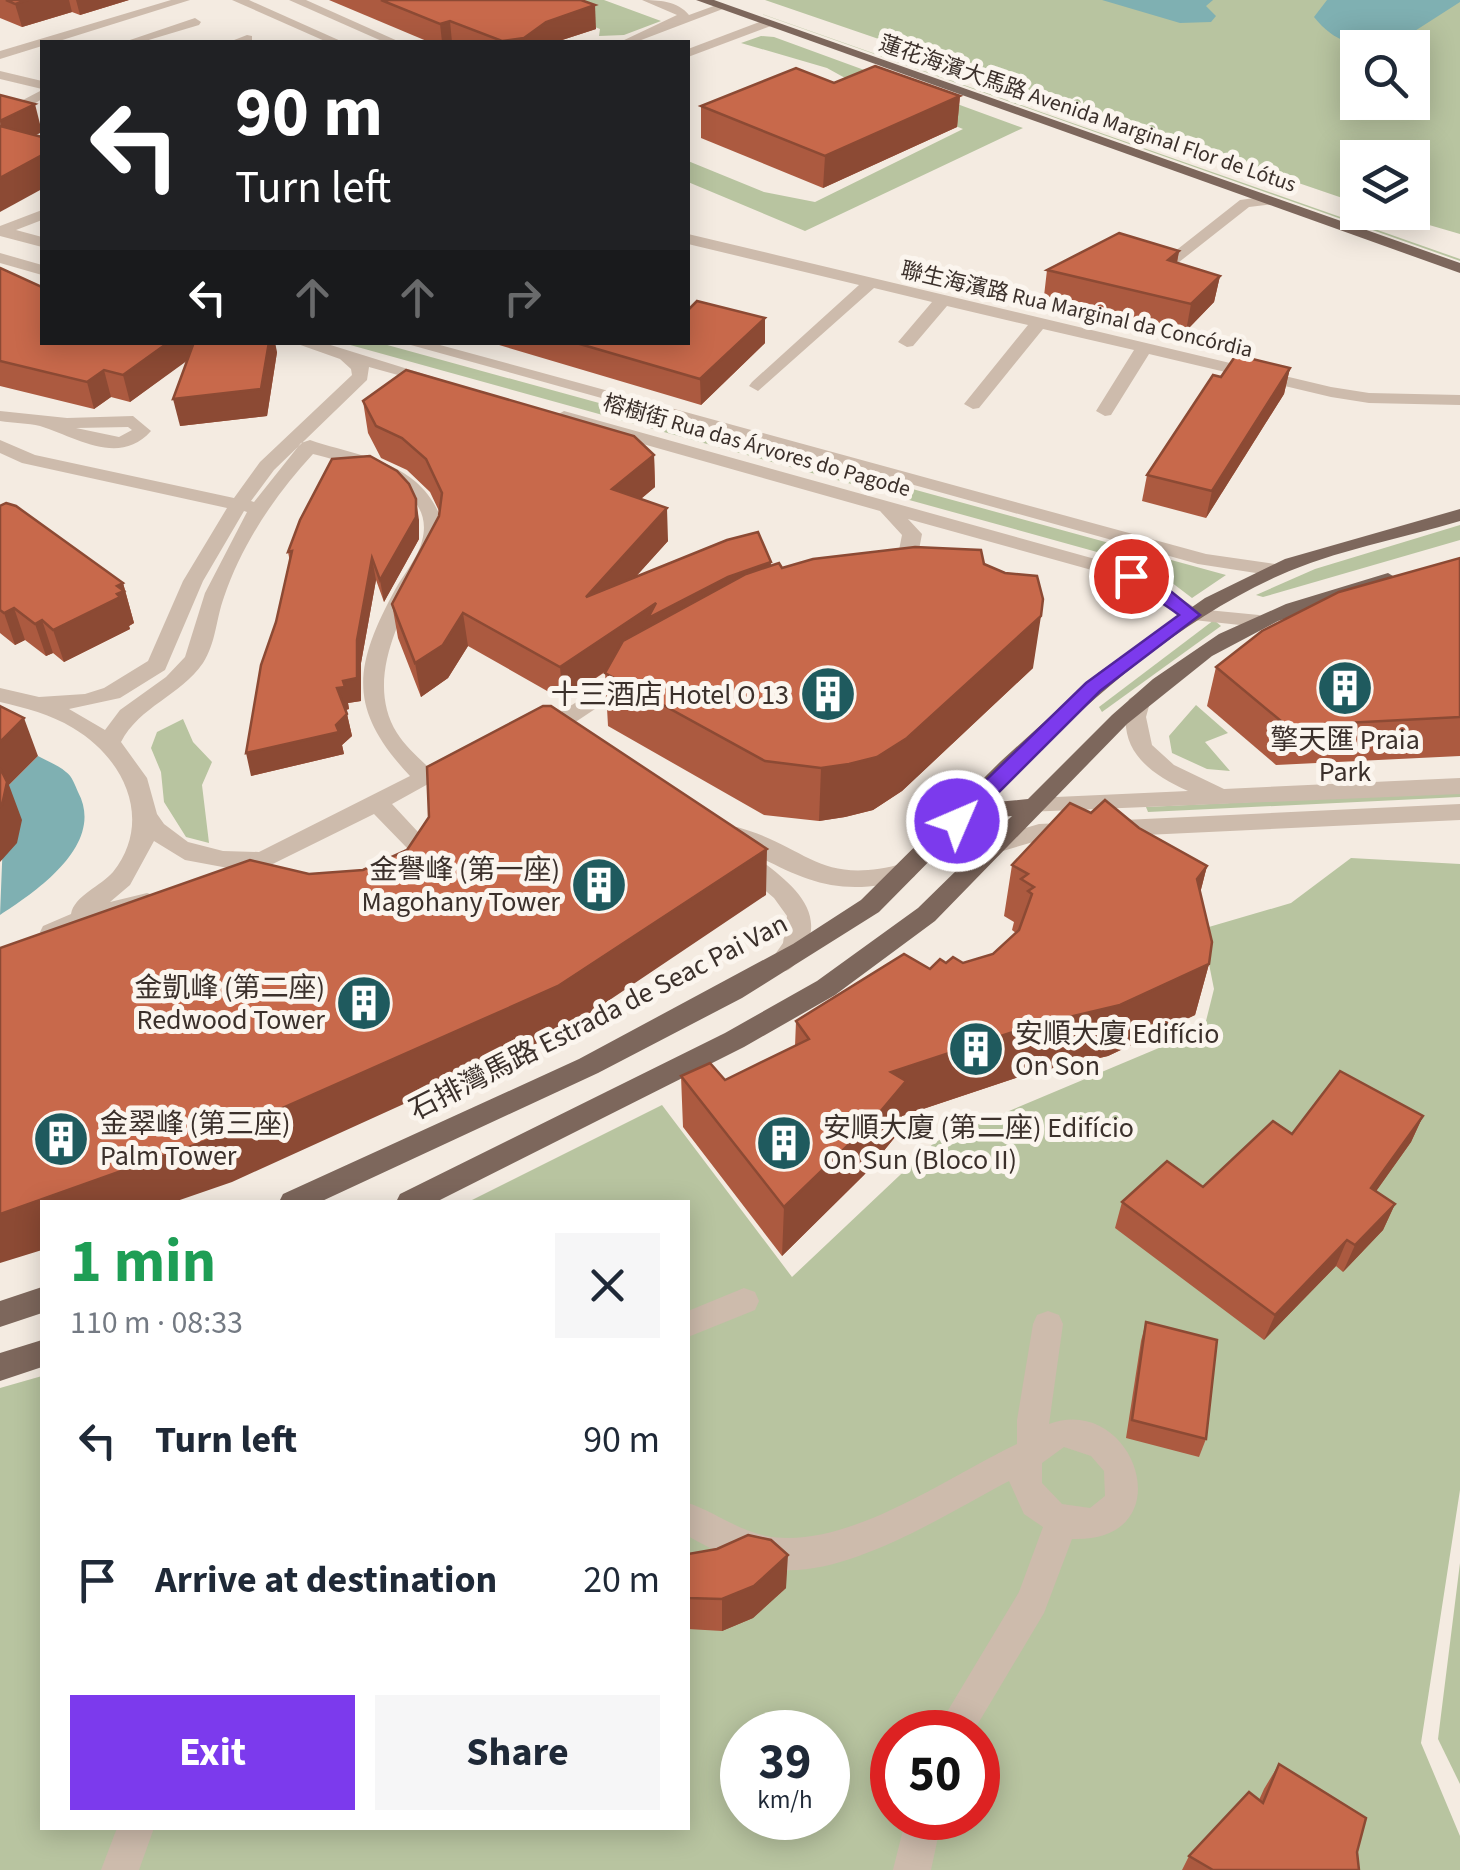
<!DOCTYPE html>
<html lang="en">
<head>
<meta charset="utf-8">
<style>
	body { margin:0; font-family:"Source Sans 3","Noto Sans SC",sans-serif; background:#f6f6f7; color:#1f2937; height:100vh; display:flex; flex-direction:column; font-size:38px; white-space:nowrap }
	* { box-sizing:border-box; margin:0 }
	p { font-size:32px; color:#747a83 }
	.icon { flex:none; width:55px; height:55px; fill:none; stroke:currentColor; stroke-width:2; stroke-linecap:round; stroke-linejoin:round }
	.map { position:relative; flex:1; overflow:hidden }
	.details { position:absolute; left:40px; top:1200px; width:650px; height:630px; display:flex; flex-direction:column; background:#fff; border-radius:0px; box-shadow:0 5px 25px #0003 }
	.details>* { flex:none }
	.guide { position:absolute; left:40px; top:40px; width:650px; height:305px; border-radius:0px; box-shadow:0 5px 25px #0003; background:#202124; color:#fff; overflow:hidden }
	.fabs { position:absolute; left:1340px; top:30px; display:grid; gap:20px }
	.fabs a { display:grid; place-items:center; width:90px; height:90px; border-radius:0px; background:#fff; box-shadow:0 5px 25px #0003; font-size:50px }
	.speed { position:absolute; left:720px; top:1710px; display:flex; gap:20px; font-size:50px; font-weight:700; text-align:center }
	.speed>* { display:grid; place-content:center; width:130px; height:130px; border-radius:50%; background:#fff; box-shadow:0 5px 25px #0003; line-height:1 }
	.speed small { font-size:25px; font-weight:400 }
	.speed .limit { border:15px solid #d22; background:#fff; color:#111 }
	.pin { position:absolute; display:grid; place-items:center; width:85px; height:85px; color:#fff; margin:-42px; border:5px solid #fff; border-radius:50%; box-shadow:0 2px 10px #0007 }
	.me { position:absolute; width:110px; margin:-55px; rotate:45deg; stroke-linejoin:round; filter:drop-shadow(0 0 8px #0008) }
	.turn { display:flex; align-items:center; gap:35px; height:210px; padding:0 30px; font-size:45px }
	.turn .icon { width:130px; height:130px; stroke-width:2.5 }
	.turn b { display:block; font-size:70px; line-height:85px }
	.lanes { display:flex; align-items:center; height:95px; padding:0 30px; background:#0003; justify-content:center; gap:50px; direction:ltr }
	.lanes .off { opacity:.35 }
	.round { display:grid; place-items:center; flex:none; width:105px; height:105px; border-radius:0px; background:#f6f6f7 }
	.head { display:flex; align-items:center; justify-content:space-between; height:170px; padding:0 30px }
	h1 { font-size:60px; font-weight:700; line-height:75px; color:#1e9e55 }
	.primary-button { display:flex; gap:20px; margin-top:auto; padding:20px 30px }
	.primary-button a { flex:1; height:115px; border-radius:0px; background:#7c3aed; color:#fff; font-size:40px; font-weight:700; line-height:115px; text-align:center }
	.primary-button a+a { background:#f6f6f7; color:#1f2937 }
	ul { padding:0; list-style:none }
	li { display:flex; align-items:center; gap:30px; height:140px; padding:0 30px }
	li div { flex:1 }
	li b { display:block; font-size:38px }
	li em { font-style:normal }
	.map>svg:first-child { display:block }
	.green { fill:#b8c4a0; fill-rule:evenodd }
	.water { fill:#7fb0b2 }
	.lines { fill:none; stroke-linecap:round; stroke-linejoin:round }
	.minor { fill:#cdbbac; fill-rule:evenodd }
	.major { fill:#7d675c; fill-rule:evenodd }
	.wall { fill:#ac5a40 }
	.shaded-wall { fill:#8c4a34 }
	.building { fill:#c8694b; stroke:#8c4a34; stroke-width:2.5 }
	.route { fill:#7c3aed; stroke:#51269a; stroke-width:2.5 }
	.labels { text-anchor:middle; stroke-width:10; stroke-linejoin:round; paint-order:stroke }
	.far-street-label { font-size:22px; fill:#3b302b; stroke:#fbf5ee }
	.poi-label { font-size:28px; fill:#3b302b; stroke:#fbf5ee; text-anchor:end }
	.street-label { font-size:28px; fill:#3b302b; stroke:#fbf5ee }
</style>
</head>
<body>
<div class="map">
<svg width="1460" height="1870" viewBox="0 0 1460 1870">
	<rect width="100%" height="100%" fill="#f4ebe1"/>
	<g class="green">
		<path d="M502,0H604L661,21L624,35L599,36L600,29L545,8Z"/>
		<path d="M722,0L1460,259V261Z"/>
		<path d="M765,0H1460V234L1388,213L1412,212V158H1358L1357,203ZM1358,48H1412V102H1358Z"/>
		<path d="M761,36L774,37L1023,128L805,231L688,182V161L764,192L815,202L963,129L874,94L827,68L741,43Z"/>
		<path d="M343,343H380L1226,575L1192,598L1167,579L1133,562Z"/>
		<path d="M1460,525V540L1263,597L1256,595L1315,569Z"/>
		<path d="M1214,620L1221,626L1102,712L1099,707Z"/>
		<path d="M1196,705L1228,733L1205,742L1230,771L1207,769L1172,753L1169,736Z"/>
		<path d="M183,719L193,742L212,762L202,785L209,843L186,837L164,802L161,772L151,748L157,732Z"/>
		<path d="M1460,792V797L1148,812L1146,807Z"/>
		<path d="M1351,858L1460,864V1490L1421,1743L1460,1836V1870H0V1388L42,1376V1828H688V1202H468L662,1105L792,1277L935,1142L1204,1029L1214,989L1202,929L1291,903ZM742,1732H828V1818H742ZM892,1732H978V1818H892Z"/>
		<path d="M1460,1563V1784L1438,1739Z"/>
	</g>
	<g class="water">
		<path d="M1102,0H1213L1206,6L1216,16L1211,22L1180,23Z"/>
		<path d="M1327,0H1460V2L1407,36L1398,47C1362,48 1337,46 1314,17Z"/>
		<path d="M38,756C47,761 58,765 66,772C72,776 75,785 78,792C106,844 37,891 0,915L5,789Z"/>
	</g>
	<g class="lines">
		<g class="minor">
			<path d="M171,0H190L56,42H42V46L0,59V51Z"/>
			<path d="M232,0H249L343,42H327Z"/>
			<path d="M289,0H306L400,42H384Z"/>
			<path d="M642,0C658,0 678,1 689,15L722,3L728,7L636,42H620L677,15Z"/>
			<path d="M195,18L201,22L199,25L142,42H124Z"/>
			<path d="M767,19L773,23L771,26L688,57V49Z"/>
			<path d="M247,35L252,36V42H229Z"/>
			<path d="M0,71L42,81V89L0,79Z"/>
			<path d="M42,90V99L9,119H0V112Z"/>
			<path d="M1269,196L1277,201L1274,204L1249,207L1169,270L1155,267L1240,200Z"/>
			<path d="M42,210V220L16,230L42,237V247L0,236V226Z"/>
			<path d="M688,234L1331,387L1369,393L1460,395V405L1369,403L1331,397L1149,354L1111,415L1105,416L1096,411L1134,350L1043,329L979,408L973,409L964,404L1028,325L947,306L913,346L907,347L898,342L932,302L874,288L758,391L749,386L752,382L859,285L688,244Z"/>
			<path d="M0,253L42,265V275L0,263Z"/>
			<path d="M292,342H321L443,380L434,385L369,367L367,380L274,470L251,501L254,502L301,443L310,440C344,452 387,457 416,482C431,495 448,521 442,542C438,556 426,570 419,582C395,626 367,685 397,733C405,746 418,757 428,767L455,756L466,763L392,804L431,846L424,875H406L403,869L407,848L374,814L228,886L216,878L228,868L185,860L154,841L130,885L110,902L147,893L156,896L159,902L156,908C138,913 52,941 43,938L40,932L43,926L71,914C74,896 101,886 113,872C154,820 124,758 73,728C50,714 26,708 0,702V688L39,697L85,694L104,688L148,661L183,581L227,508L22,463L0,453V440L35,455L234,498L260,462L352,375L351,369L340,359ZM313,454C351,464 438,484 422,541C418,557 404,574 396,588C353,667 347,709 410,776L259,852L223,851L188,842L164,824L157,814L147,778L121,742C140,706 180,696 203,663C216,643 216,619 224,597C242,544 275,495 313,454ZM244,511L247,512L205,593L185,657L166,677L120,710L105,730L69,709L120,698L165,670L203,581Z"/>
			<path d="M400,342H429L1206,554L1275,564L1285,570L1275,576L1198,564Z"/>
			<path d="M0,411L67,418L133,416L151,431C119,467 76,437 40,426C28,423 13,423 0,421ZM128,427L132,430L119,437L76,428Z"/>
			<path d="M564,411L1138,571L1197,609L1259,615L1269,621L1259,627L1184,619L1143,588L1124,579L908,519L922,534L918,555L902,577H888L885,573L898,555L902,535L880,511L558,420L555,416Z"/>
			<path d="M632,667L643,674L640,679L553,737H537L534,732L537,727Z"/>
			<path d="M1140,692L1151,699L1146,717L1152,745L1174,765L1224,789L1460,778V794L1026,812L1022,806L1034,798L1188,791C1147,773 1115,747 1129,699Z"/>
			<path d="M1460,804V820L1040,840L996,853L984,845L988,839L1039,824Z"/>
			<path d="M737,827C809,847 819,887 905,863L917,871L914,877C834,902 798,877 729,841L725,835L729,829Z"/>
			<path d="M742,850L750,852C786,880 834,910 799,959C791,970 786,974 773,970L769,963L783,943L787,916L774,898L734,864L730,858Z"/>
			<path d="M744,1288L755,1292L759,1301L755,1310L688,1337V1311Z"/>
			<path d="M1048,1311L1059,1315L1063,1324L1049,1424C1135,1392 1186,1543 1072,1539L1044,1613L973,1732H935L1019,1592L1043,1527L1024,1514L1009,1481C948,1513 852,1575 781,1570C748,1568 716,1552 688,1536V1503C715,1512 737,1530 766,1536C846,1551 947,1477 1017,1444V1420L1033,1324L1037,1315ZM1064,1447L1091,1456L1104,1471L1105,1496L1090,1508L1062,1504L1042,1483V1463Z"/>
			<path d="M906,1818H942L931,1870H893Z"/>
			<path d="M117,1828H154L139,1870H101Z"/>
		</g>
		<g class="major">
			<path d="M696,0H714L1460,263V273Z"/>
			<path d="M1460,509V521C1400,539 1336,550 1278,576C1164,628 1073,715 986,803L1028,799L1112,715L1153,679L1219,634L1286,604L1388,573L1398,579L1395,583L1278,621L1212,656L1127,724L935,921L835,995L744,1047L436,1202H396L400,1194L725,1033L817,981L918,908L1012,816L981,819L963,827L879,912L742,998L598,1073L320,1202H279L283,1194L579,1059L793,944L861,900L1001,761L1098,673L1205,598L1285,559Z"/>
			<path d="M42,1287V1313L0,1327V1301Z"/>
			<path d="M42,1340V1367L0,1381V1353Z"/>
		</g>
	</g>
	<g class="wall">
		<path d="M0,0H129L80,15L72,12L22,27L0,18Z"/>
		<path d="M329,0H581L596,29L556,42H429Z"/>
		<path d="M960,96L957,127L823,188L701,138V106Z"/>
		<path d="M1179,251L1177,263L1220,276L1214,302L1186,331L1044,296L1047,270Z"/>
		<path d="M0,268L37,286L193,344L277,352L267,416L180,426L187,360L130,402L111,397L94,409L0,386Z"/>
		<path d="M765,318V343L701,405L489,342H688Z"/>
		<path d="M1290,368L1284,394L1206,518L1142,501L1147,475L1221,377Z"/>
		<path d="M363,401L654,455L655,487L641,499L668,541L636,576L771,566L782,568L984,564L1033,668L902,791L873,810L845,817L819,821L764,815L608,726L605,672L563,700L468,646L448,678L421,697L398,638L392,604L439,516V511L430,492L407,470L381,458L368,433Z"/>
		<path d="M0,506L123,583L134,623L129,626L130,629L64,662L53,653L46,656L25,640L15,645L0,633Z"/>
		<path d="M419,520V539L384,602L376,580L361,663V701L348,703L349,709L346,710L352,736L342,745L344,754L251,776L276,622L290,562L288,552Z"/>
		<path d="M1460,558V756L1276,765L1207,706L1216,667Z"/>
		<path d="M1091,813L1139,828L1207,866L1200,893L1209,964L1195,1015L1108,1056L1022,1076L902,1116L900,1131L864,1175L782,1256L683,1127L681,1076L725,1080L795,1046L796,1021L946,963H963L993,954L1016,933L1012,930L1014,922L1004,916L1012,865Z"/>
		<path d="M1423,1116L1411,1142L1376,1191L1395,1204L1383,1230L1343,1272L1336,1266L1264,1340L1115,1228L1122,1202L1203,1187L1292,1134Z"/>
		<path d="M1146,1322L1206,1439L1199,1457L1126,1438L1141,1341Z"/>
		<path d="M688,1554L786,1588L753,1618L722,1631L688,1629Z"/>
		<path d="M1279,1764L1357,1852L1359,1870H1182L1189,1856L1259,1800L1264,1789Z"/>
	</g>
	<g class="shaded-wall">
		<path d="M28,0H69L72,12L22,27L15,4Z"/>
		<path d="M76,0H129L80,15Z"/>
		<path d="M595,5L596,29L556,42H502V41L546,22Z"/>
		<path d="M450,21L452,42H442L440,24Z"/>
		<path d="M960,96L957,127L823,188L825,156Z"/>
		<path d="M35,104L42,132L1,153L0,121Z"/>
		<path d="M42,155V189L0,212V178Z"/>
		<path d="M1179,251L1174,277L1168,260Z"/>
		<path d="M1220,276L1214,302L1186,331L1191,304Z"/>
		<path d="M765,318V343L701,405L700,379Z"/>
		<path d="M169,342H193L195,355L130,402L123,375Z"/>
		<path d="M269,342H275L277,352L267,416L180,426L173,399Z"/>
		<path d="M1290,368L1284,394L1206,518L1212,491Z"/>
		<path d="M104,370L111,397L94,409L87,382Z"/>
		<path d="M654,455L655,487L614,521L612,489Z"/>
		<path d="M416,499L419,520V539L384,602L380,580Z"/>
		<path d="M667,508L668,541L588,630L586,597Z"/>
		<path d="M372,558L376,580L361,663V701L348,703L349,709L342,711L337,688L357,640Z"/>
		<path d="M771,562L770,596L648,642L563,700L560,667L656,603Z"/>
		<path d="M123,583L134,623L129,626L130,629L64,662L53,630Z"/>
		<path d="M14,608L25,640L15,645L4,613Z"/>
		<path d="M463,613L468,646L448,678L421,697L415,663Z"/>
		<path d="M1041,616L1033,668L902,791L873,810L845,817L819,821L821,768Z"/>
		<path d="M42,620L53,653L46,656L35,624Z"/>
		<path d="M347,714L352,736L342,745L344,754L251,776L246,753L336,725Z"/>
		<path d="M24,718L38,756L9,785L22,820L17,843L0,862V742Z"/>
		<path d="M767,849L766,895L562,1032L232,1182L174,1202H42V1250L0,1263V1214Z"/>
		<path d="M1207,866L1194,917L1197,879Z"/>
		<path d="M1209,964L1195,1015L1108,1056L1022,1076L902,1116L900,1131L864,1175L782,1256L784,1207L891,1072Z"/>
		<path d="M1423,1116L1411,1142L1360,1214L1371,1188Z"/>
		<path d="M1395,1204L1383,1230L1343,1272L1355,1245Z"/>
		<path d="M1347,1240L1336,1266L1264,1340L1275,1315Z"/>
		<path d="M788,1555L786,1588L753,1618L722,1631V1599Z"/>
	</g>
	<g class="building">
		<path d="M6,0H28L15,4Z"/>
		<path d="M381,0H581L595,5L546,22L524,38L502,41L450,21L440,24Z"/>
		<path d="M875,66L960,96L825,156L701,106L796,68L834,83Z"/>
		<path d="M0,95L35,104L0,121Z"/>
		<path d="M0,126L42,137V155L0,178Z"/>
		<path d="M1119,233L1179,251L1168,260L1220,276L1191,304L1047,270Z"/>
		<path d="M0,268L42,287V342H169L123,375L104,370L87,382L0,361Z"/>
		<path d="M697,301L765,318L700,379L573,342H688V310Z"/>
		<path d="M194,342H269L261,389L173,399Z"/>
		<path d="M1236,355L1290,368L1212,491L1147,475L1213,375L1221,377Z"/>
		<path d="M406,370L634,436L654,455L612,489L667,508L586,597L727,540L758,532L771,562L728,577L648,618L656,603L560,667L463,613L443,645L415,663L392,604L439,516L442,493L426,459L402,438L376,426L363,401Z"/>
		<path d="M370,456L397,471L409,484L416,499V517L380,580L372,558L357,640V678L343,681L345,687L337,688L347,714L336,725L339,732L246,753L261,665L276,622L292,551L288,552L300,520L332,459Z"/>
		<path d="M6,503L16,506L123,583L117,586L124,591L117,594L120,597L53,630L42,620L35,624L14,608L4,613L0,610V506Z"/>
		<path d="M915,547L981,550L984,564L1005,573L1037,576L1043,599L1041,616L907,738L877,757L849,764L821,768L765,761L605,673L623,641L746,574L779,563L782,568L813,559Z"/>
		<path d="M1460,558V717L1287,726L1216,667L1262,631L1339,592Z"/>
		<path d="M0,706L24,718L0,742Z"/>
		<path d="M543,706H551L767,849L558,986L217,1137L0,1214V948L250,860L309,874L363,870L407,850L429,817L427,767Z"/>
		<path d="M0,768L7,782L2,805L0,807Z"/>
		<path d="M1105,800L1139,828L1207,866L1197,879L1212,942L1209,964L1120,1005L1031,1026L891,1072L906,1081L869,1125L784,1207L681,1076L710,1063L725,1080L809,1039L796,1021L904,954L930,969L940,959L946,963L953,957L963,963L993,954L1019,930L1032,894L1028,891L1034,887L1021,879L1028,874L1012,865L1070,803L1091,813Z"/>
		<path d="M1340,1071L1423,1116L1371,1188L1395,1204L1355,1245L1347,1240L1275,1315L1122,1202L1167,1161L1203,1187L1273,1121L1292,1134Z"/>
		<path d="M1146,1322L1217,1340L1206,1439L1132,1420Z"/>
		<path d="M748,1535L771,1540L788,1555L754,1586L722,1599L688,1598V1554L717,1549Z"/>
		<path d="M1279,1764L1366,1818L1357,1852L1359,1870H1213L1189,1856L1249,1792L1263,1803Z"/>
	</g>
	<path class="route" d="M1131,570L1157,580L1200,615L1100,691L965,826H949L946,821L949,816L1086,683L1179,615C1161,601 1137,589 1122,576Z"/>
	<defs>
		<g id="building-disc" transform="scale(2.875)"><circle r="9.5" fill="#1f5a5e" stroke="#fbf5ee"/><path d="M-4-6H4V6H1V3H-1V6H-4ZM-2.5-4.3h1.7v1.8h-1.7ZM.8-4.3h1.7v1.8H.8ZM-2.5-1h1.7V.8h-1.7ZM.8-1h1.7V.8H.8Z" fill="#fff"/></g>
	</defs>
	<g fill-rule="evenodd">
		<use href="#building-disc" x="1345" y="688"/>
		<use href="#building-disc" x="828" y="694"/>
		<use href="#building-disc" x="599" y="885"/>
		<use href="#building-disc" x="364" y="1003"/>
		<use href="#building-disc" x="976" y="1049"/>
		<use href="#building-disc" x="61" y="1139"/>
		<use href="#building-disc" x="784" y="1143"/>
	</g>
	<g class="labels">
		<g class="far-street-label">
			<text transform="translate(1088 113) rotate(19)" y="8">蓮花海濱大馬路 Avenida Marginal Flor de Lótus</text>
			<text transform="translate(1077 309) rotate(13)" y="8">聯生海濱路 Rua Marginal da Concórdia</text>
			<text transform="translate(757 445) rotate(16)" y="8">榕樹街 Rua das Árvores do Pagode</text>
		</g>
		<g class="poi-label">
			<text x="789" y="704">十三酒店 Hotel O 13</text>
			<text x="1345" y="749" text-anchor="middle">擎天匯 Praia<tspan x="1345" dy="32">Park</tspan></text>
			<text x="560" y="879">金譽峰 (第一座)<tspan x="560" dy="32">Magohany Tower</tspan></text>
			<text x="325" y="997">金凱峰 (第二座)<tspan x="325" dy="32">Redwood Tower</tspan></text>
			<text x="1015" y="1043" text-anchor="start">安順大廈 Edifício<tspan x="1015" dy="32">On Son</tspan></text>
			<text x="100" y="1133" text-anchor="start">金翠峰 (第三座)<tspan x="100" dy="32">Palm Tower</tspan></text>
			<text x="823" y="1137" text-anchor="start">安順大廈 (第二座) Edifício<tspan x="823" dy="32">On Sun (Bloco II)</tspan></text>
		</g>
		<g class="street-label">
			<text transform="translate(598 1016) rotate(-27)" y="10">石排灣馬路 Estrada de Seac Pai Van</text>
		</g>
	</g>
</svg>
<div class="fabs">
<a><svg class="icon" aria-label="search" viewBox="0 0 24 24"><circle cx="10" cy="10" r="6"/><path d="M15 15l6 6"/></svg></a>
<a><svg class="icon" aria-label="layers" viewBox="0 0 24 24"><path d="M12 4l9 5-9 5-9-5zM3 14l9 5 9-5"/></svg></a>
</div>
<div class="speed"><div>39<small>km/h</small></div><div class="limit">50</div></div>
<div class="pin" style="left:1131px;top:576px;background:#d93025"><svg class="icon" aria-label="arrive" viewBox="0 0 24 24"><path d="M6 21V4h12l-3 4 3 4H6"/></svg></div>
<svg class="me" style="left:957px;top:821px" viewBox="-20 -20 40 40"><circle r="17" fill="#7c3aed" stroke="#fff" stroke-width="3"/><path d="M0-11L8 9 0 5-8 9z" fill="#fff"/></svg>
<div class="guide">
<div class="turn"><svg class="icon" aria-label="left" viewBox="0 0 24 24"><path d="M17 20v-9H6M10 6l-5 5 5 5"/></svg><div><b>90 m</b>Turn left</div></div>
<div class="lanes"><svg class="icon" aria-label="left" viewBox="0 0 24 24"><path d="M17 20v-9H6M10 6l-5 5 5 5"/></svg><svg class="icon off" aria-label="ahead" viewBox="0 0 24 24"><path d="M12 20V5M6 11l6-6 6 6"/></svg><svg class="icon off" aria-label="ahead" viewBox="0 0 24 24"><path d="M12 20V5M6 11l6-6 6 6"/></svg><svg class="icon off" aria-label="right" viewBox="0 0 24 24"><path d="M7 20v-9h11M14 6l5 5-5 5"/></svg></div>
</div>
<section class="details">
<div class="head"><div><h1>1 min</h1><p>110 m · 08:33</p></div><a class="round"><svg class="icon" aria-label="close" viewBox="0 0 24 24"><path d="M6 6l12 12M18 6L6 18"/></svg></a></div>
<ul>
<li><svg class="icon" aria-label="left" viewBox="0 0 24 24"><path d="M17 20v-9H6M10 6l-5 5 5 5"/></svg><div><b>Turn left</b></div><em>90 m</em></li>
<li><svg class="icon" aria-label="arrive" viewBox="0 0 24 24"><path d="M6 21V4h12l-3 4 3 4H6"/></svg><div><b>Arrive at destination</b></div><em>20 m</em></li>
</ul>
<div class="primary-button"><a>Exit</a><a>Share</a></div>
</section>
</div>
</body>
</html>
